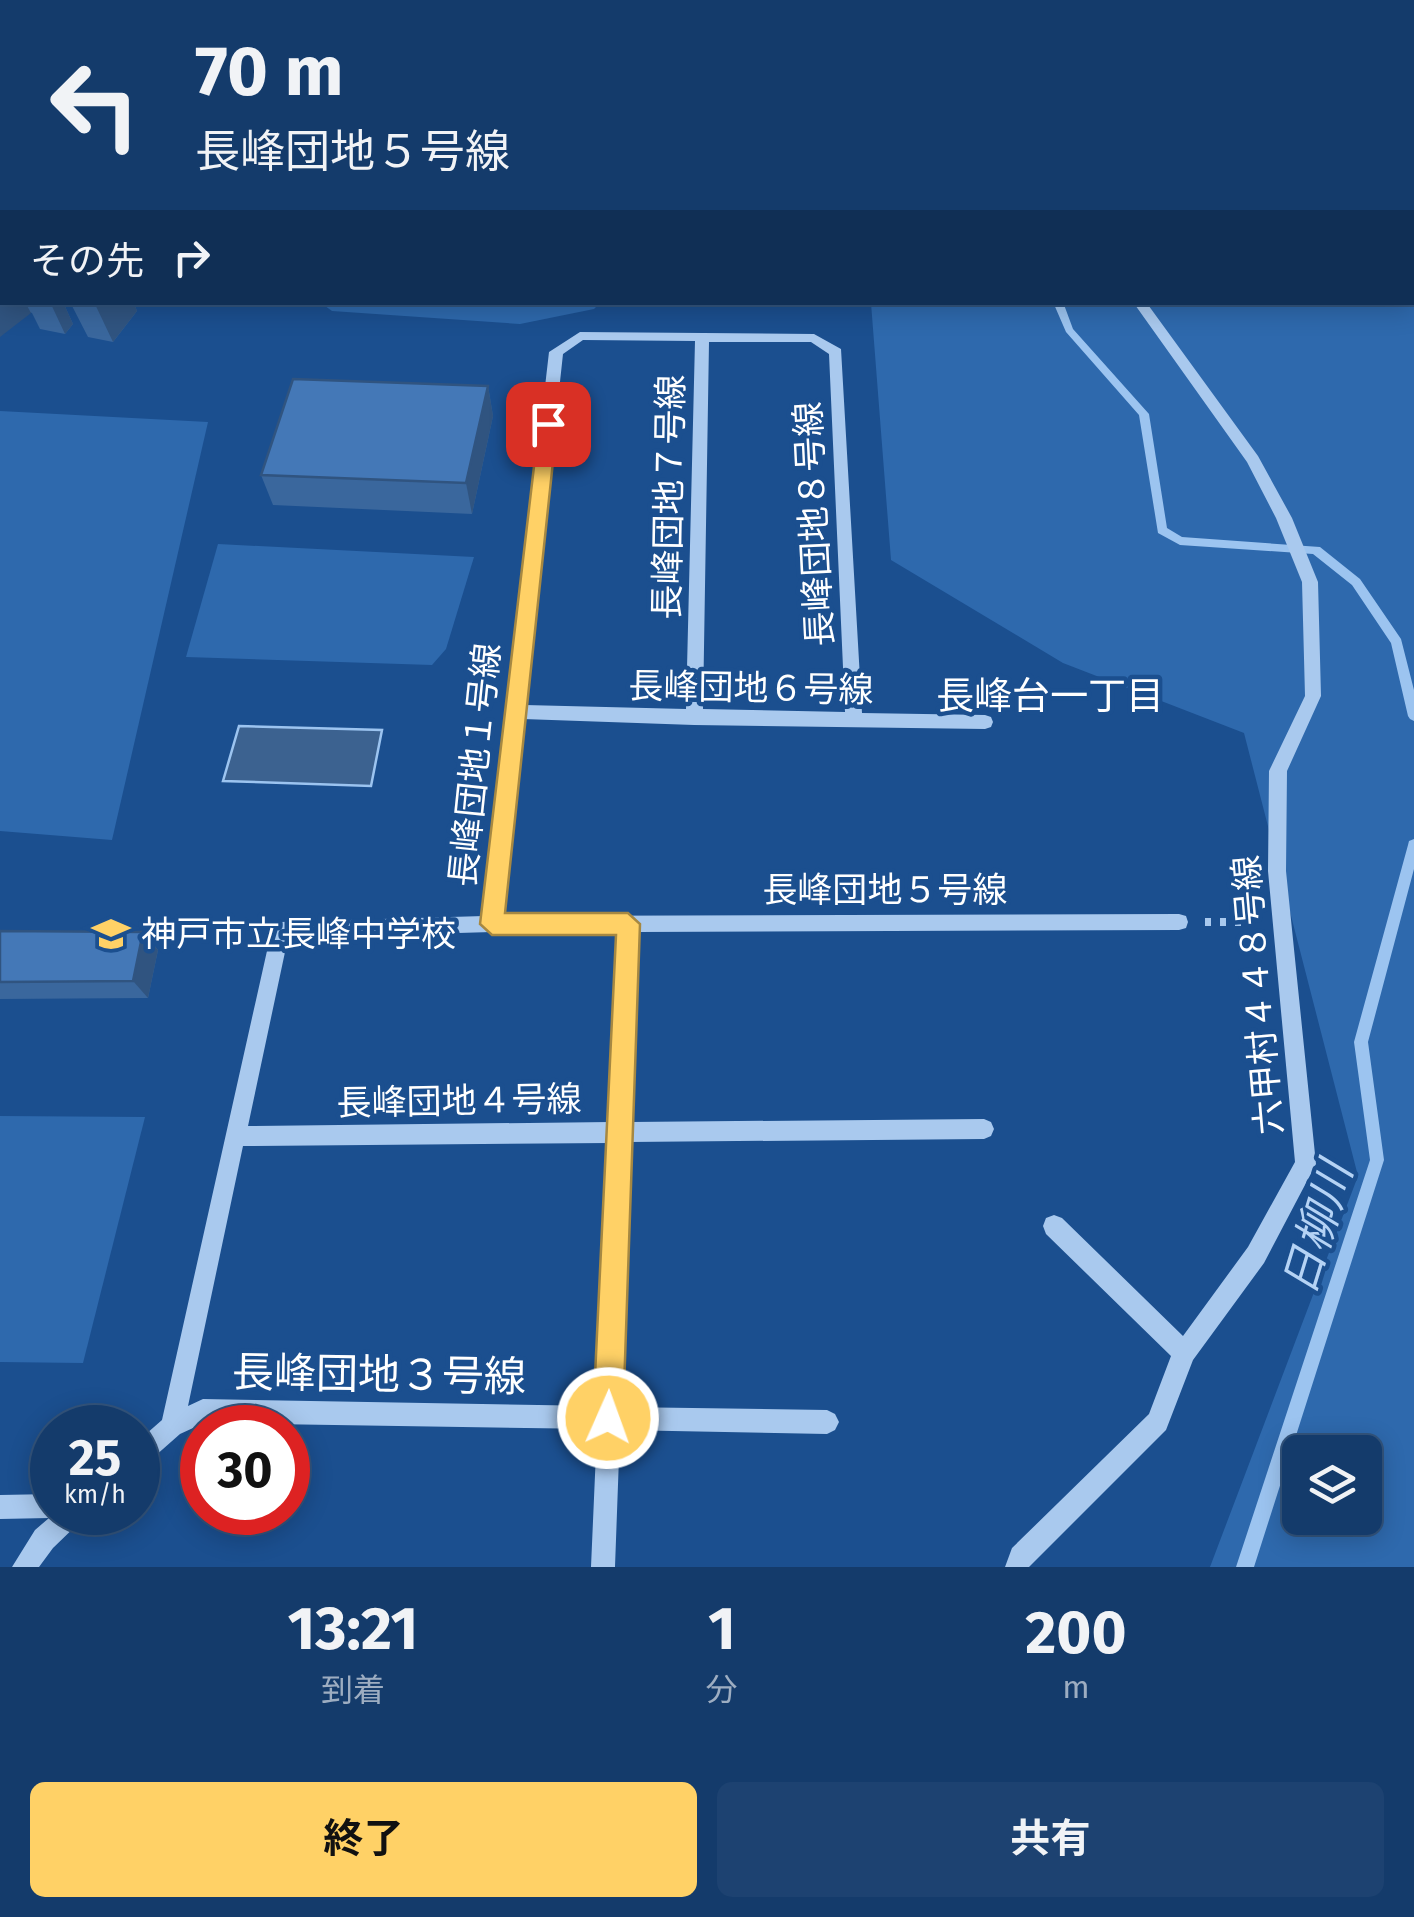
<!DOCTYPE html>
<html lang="ja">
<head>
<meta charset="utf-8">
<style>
	body { margin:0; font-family:"Fira Sans","Noto Sans JP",sans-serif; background:#1d4271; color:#f1f3f6; height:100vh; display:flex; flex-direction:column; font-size:38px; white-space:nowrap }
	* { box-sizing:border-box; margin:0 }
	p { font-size:32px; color:#9dadc1 }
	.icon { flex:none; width:55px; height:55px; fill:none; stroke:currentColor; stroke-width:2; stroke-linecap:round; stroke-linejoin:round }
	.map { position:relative; height:1567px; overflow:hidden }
	.drawer { display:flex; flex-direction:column; background:#143b6b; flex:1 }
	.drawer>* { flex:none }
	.hud { position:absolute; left:0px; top:0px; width:1415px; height:305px; box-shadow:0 5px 25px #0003,0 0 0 2px #33557e; background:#143b6b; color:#f1f3f6; overflow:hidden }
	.controls { position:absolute; left:1282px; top:1435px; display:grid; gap:20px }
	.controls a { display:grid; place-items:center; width:100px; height:100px; border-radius:15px; background:#143b6b; box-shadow:0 5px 25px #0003,0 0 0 2px #33557e; font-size:50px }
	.speed { position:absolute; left:30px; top:1405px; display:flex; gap:20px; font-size:50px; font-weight:700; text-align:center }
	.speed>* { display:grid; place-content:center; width:130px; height:130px; border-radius:50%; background:#143b6b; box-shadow:0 5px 25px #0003,0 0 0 2px #33557e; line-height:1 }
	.speed small { font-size:25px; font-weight:400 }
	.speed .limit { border:15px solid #d22; background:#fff; color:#111 }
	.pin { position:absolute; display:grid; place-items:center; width:85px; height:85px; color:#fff; margin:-42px; border-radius:20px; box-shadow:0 5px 15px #0006 }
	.me { position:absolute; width:110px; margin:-55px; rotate:2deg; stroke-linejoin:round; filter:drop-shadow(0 0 8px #0008) }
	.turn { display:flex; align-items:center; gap:35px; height:210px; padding:0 30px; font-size:45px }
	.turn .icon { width:130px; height:130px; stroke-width:2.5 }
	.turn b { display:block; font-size:70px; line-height:85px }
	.then { display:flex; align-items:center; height:95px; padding:0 30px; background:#0003; gap:20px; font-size:38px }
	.eta { display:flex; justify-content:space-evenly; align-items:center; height:170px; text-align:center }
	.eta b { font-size:60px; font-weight:700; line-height:70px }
	.cta { display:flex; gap:20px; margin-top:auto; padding:20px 30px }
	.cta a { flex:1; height:115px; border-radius:15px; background:#ffd166; color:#111; font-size:40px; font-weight:700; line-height:115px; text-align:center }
	.cta a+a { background:#1d4271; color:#f1f3f6 }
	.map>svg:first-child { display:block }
	.green { fill:#2e69ad; fill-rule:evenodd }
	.water { fill:#3c6290; stroke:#9cc4f0; stroke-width:2.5 }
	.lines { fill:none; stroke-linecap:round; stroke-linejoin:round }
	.stream { fill:#9cc4f0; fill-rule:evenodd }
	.path { stroke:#a9c9ee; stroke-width:8; stroke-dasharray:6 9; stroke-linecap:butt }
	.minor { fill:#a9c9ee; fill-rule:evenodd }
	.wall { fill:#3a679d }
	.shaded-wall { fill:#305480 }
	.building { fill:#4478b7; stroke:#305480; stroke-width:2.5 }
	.route { fill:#ffd166; stroke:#a68842; stroke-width:2.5 }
	.labels { text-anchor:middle; stroke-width:9; stroke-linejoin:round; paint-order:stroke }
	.street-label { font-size:35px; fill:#fff; stroke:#1b4f8f }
	.poi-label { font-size:35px; fill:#fff; stroke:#1b4f8f; text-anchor:start }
	.neighbourhood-label { font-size:38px; fill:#fff; stroke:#1b4f8f }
	.near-street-label { font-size:42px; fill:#fff; stroke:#1b4f8f }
	.near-water-label { font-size:45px; font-style:italic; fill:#b5d3f5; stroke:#1b4f8f }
</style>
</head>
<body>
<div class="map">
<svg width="1414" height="1567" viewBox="0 0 1414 1567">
	<rect width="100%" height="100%" fill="#1b4f8f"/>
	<g class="green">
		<path d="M0,0H704L2,2V185Z"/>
		<path d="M731,0H1414V1567H1210L1358,1176L1244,733L1063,663L891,560L871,303L1412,302V2ZM1300,1452H1365V1518H1300Z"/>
		<path d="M321,303H600L594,309L520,324L332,311Z"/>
		<path d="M0,411L208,422L112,840L0,831Z"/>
		<path d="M218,544L474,557L446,649L432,665L186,657Z"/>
		<path d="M0,1116L145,1117L83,1363L0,1362Z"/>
	</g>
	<path class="water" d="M239,726L382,730L371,786L223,781Z"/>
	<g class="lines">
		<g class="stream">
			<path d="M1130,0H1139L1137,2H1130Z"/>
			<path d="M1053,302H1063L1073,329L1149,414L1167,528L1182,537L1320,547L1360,579L1401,639L1414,690V721L1410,719L1408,716L1391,643L1352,585L1313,554L1180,545L1158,533L1139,415L1066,332Z"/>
			<path d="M1414,839V869L1368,1042L1384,1160L1254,1567H1236L1370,1160L1354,1042L1408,845L1409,841Z"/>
		</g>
		<path class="path" d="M1205,922H1253"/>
		<g class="minor">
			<path d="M300,0H338L339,2H302Z"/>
			<rect x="0" y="55" width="2" height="8"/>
			<rect x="0" y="169" width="2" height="8"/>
			<path d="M1133,302H1146L1258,456L1292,518L1318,582L1321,696L1287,771L1286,871L1316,1164L1264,1263L1193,1360L1166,1430L1029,1567H1005L1012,1548L1149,1414L1171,1356L1046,1234L1043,1226L1046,1218L1054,1215L1062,1218L1183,1336L1248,1247L1295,1162L1268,871L1269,771L1305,696L1302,582L1276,518L1247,462Z"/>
			<path d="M580,332L814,334L841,349L862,713L985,715L991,717L993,722L991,727L985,729L694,725L523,719L502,916L1179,914L1186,916L1188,922L1186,928L1179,930L637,932L631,1122L984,1119L991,1122L994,1129L991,1136L984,1139L630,1142L621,1407L827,1410L835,1414L839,1422L835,1430L827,1434L620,1430L615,1567H591L597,1429L204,1423L180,1434L146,1464L138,1468V1441L162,1420L273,924L280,922L484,916L549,352ZM583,340L695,341L686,709L525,705L563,354ZM709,342H811L829,354L845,712L703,709ZM492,932H618L610,1122L248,1126L288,938ZM609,1143L598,1406L203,1399L188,1406L243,1146Z"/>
			<path d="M52,1494V1512H86L82,1520L53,1548L39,1567H12L35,1530L49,1518L0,1519V1495Z"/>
		</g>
	</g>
	<g class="wall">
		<path d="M2,302H63L73,324L65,334L40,329L32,313Z"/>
		<path d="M70,302H138L135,306L137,311L113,342L88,337Z"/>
		<path d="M488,386L493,416L472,514L273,505L261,475Z"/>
		<path d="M0,931L143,932L158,950L148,998L0,999Z"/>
	</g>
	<g class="shaded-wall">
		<path d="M2,274V302H25L31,313L0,337V276Z"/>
		<path d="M50,302H63L73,324L65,334Z"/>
		<path d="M94,302H138L135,306L137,311L113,342Z"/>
		<path d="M488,386L493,416L472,514L466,483Z"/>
		<path d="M143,932L158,950L148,998L133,981Z"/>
	</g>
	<g class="building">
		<path d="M0,245H2V274L0,276Z"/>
		<path d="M293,379L488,386L466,483L261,475Z"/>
		<path d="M0,931L143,932L133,981L0,982Z"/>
	</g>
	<path class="route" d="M548,418L557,424L505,913H628L640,924L623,1418L619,1428L608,1433L598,1428L593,1418L616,935H492L480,924L539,424Z"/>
	<defs>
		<g id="school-bare" transform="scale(3)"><path d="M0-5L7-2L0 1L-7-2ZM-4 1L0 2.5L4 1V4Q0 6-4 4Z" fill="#ffd166" stroke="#1b4f8f" stroke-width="2.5" paint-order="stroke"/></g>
	</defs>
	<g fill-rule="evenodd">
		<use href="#school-bare" x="111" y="934"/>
	</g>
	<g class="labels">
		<g class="street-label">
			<text transform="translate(669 497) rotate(-89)" y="12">長峰団地７号線</text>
			<text transform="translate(814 524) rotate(-93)" y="12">長峰団地８号線</text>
			<text transform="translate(751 688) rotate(1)" y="12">長峰団地６号線</text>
			<text transform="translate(475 765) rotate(-84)" y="12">長峰団地１号線</text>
			<text x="885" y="902">長峰団地５号線</text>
			<text transform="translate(1258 995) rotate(-95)" y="12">六甲村４４８号線</text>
			<text transform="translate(459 1101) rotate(-1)" y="12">長峰団地４号線</text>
		</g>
		<g class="poi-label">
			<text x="141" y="946">神戸市立長峰中学校</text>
		</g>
		<g class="neighbourhood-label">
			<text x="1050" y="709">長峰台一丁目</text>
		</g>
		<g class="near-street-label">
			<text transform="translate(379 1374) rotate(1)" y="15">長峰団地３号線</text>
		</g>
		<g class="near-water-label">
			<text transform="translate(1317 1228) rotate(-73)" y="16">日柳川</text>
		</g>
	</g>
</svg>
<div class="controls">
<a><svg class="icon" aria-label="layers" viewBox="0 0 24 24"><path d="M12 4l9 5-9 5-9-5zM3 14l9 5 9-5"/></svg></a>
</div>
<div class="speed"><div>25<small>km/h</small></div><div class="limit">30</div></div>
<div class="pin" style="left:548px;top:424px;background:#d93025"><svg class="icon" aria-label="arrive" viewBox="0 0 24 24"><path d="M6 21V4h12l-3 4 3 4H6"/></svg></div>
<svg class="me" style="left:608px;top:1418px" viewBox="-20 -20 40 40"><circle r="17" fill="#ffd166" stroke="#fff" stroke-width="3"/><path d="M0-11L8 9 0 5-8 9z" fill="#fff"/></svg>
<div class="hud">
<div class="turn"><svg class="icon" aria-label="left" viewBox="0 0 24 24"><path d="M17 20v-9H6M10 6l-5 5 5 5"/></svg><div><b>70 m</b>長峰団地５号線</div></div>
<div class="then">その先<svg class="icon" aria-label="right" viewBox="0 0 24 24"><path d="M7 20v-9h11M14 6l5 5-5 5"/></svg></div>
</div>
</div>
<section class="drawer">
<div class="eta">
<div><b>13:21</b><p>到着</p></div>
<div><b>1</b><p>分</p></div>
<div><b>200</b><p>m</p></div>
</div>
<div class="cta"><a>終了</a><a>共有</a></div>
</section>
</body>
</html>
